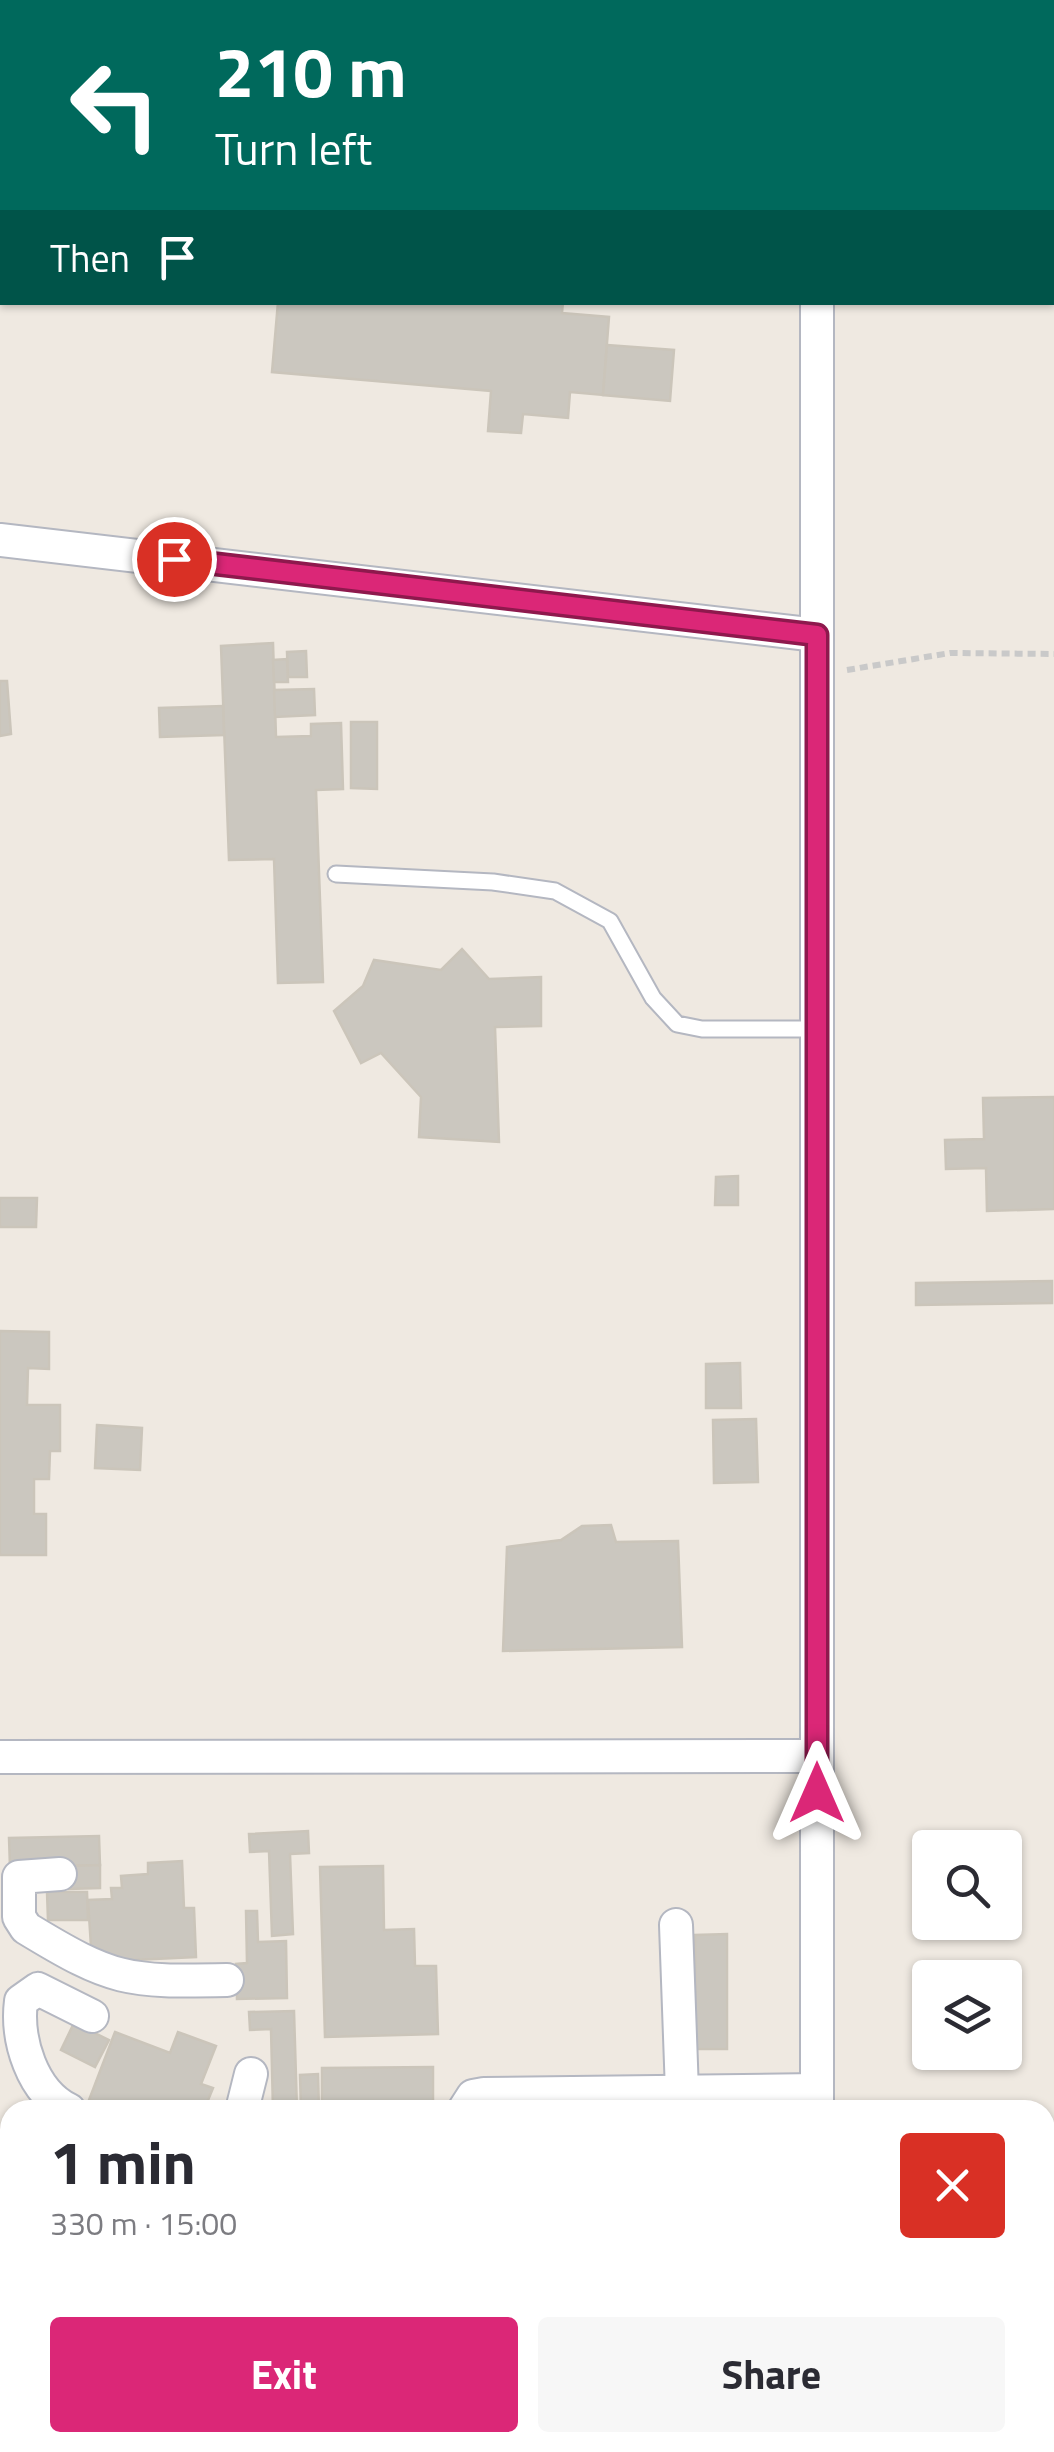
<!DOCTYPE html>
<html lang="en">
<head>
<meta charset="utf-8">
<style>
	body { margin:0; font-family:"Titillium Web",sans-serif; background:#f7f7f7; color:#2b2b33; height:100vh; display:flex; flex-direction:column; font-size:38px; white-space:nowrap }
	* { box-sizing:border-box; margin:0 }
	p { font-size:32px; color:#7c7c81 }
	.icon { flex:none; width:55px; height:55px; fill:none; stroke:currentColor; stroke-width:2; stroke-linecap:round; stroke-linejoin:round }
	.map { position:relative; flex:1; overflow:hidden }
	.drawer { position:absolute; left:0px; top:2100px; width:1055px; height:352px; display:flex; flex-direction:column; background:#fff; border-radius:30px 30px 0 0; box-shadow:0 2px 8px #0004 }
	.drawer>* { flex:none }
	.banner { position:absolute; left:0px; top:0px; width:1055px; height:305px; box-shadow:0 2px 8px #0004; background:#00695c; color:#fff; overflow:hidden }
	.tools { position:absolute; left:912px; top:1830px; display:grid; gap:20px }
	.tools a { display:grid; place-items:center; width:110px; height:110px; border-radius:10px; background:#fff; box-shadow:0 2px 8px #0004; font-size:50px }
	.pin { position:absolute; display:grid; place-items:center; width:85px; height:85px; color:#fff; margin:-42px; border:5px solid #fff; border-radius:50%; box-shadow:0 2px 10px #0007 }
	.me { position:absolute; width:110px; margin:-55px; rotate:0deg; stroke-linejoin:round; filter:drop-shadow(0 0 8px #0008) }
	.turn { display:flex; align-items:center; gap:35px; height:210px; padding:0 50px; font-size:45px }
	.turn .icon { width:130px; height:130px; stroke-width:2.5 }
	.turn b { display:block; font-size:70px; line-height:85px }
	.then { display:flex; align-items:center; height:95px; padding:0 50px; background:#0003; gap:20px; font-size:38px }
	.round { display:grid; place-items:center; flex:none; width:105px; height:105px; border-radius:10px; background:#f7f7f7 }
	.summary { display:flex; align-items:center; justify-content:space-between; height:170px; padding:0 50px }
	h1 { font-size:60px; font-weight:700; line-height:75px }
	.primary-button { display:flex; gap:20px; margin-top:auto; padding:20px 50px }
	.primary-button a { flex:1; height:115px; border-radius:10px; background:#db2777; color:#fff; font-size:40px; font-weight:700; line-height:115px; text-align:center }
	.primary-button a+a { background:#f7f7f7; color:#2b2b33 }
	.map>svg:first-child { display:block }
	.building { fill:#cbc7bf; stroke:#cbc5ba; stroke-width:2.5 }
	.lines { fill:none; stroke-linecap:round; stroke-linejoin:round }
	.lane-casing { stroke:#b4b7c1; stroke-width:19 }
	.street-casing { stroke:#b4b7c1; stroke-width:36 }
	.path { stroke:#c9c9c9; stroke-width:6; stroke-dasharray:8 5; stroke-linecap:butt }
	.lane { stroke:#fff; stroke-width:15 }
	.street { stroke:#fff; stroke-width:32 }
	.route-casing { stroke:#8e194d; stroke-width:25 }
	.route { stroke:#db2777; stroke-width:18 }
</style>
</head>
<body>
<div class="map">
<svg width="1054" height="2452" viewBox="0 0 1054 2452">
	<rect width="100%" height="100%" fill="#efe9e1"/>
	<g class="building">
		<path d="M278,302H563L562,313L609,317L603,395L570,392L568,418L523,414L521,433L488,431L491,391L272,372Z"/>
		<path d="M607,345L674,350L670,401L603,395Z"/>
		<path d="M273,643L276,737L311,736V724L341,723L343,789L316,790L323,982L278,983L274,859L229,860L221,646Z"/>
		<path d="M306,651L307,677H288L287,652Z"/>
		<path d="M287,659L288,682H274L273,660Z"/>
		<path d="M0,681H7L11,734L0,736Z"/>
		<path d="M314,689L315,715L275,717L274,690Z"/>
		<path d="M223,706L224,735L160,737L159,708Z"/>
		<path d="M351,722H377V789L351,788Z"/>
		<path d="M462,949L489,979L541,977V1026L495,1027L499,1142L419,1137L421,1097L381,1053L361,1063L334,1011L363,986L374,960L441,970Z"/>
		<path d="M1054,1097V1209L987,1211L986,1168L946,1169L945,1140L984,1139L983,1098Z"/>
		<path d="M738,1176V1205H715L716,1177Z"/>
		<path d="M0,1198H37L36,1227H0Z"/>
		<path d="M1052,1281V1303L916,1305V1283Z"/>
		<path d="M0,1331L49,1332V1369L28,1368L27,1405H60V1451H50L49,1479H34V1514H46V1555H0Z"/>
		<path d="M740,1363L741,1408H706V1364Z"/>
		<path d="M756,1419L758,1482L714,1483L713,1420Z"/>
		<path d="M97,1425L142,1428L140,1470L95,1468Z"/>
		<path d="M611,1525L616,1542L678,1541L682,1647L503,1651L507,1547L561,1540L582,1526Z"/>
		<path d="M308,1831L309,1853L290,1854L293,1934L272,1936L269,1851L250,1852L249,1834Z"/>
		<path d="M99,1836L100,1865L10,1867L9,1838Z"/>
		<path d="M182,1861L184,1908H194L196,1957L92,1962L88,1900L112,1899L111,1888H122L121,1876L148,1874V1863Z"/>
		<path d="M100,1865V1888L69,1889V1866Z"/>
		<path d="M383,1866L384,1930L414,1929L415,1966H436L438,2034L325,2037L320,1867Z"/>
		<path d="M47,1892H87L88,1920H48Z"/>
		<path d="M246,1911H257L258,1942L286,1941L287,1998L237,1999L236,1964L247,1963Z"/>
		<path d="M727,1934V2049H696L695,1935Z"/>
		<path d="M294,2011L297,2110H273L271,2029L250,2030L249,2012Z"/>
		<path d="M74,2023L109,2040L95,2067L61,2050Z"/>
		<path d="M115,2032L170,2053L178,2032L216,2046L201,2084L213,2088L204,2110H115L89,2100Z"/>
		<path d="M433,2067V2110H322V2068Z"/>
		<path d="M318,2074L319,2110H301L300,2075Z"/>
		<rect x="0" y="2331" width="10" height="40"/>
		<path d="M10,2410V2442H23L24,2452H0V2411Z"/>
		<path d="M135,2442H184L185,2452H136Z"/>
		<path d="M397,2442H660L670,2452H388Z"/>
	</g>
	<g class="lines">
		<g class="lane-casing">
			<path id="lane" d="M336,874L493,882L555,891L610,921L653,998L677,1024L702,1029H817"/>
		</g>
		<g class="street-casing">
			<g id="street">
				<path d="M437,0L448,1"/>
				<path d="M817,0V2"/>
				<path d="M817,302V2110"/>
				<path d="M0,540L817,635"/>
				<path d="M0,1757L817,1756"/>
				<path d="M60,1874L19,1877V1917L26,1928C113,1981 126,1982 227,1980"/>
				<path d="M676,1925L682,2092"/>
				<path d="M69,2110C32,2092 16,2040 21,2001L38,1989L92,2016"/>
				<path d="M242,2110L251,2074"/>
				<path d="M464,2110L473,2096L484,2094L817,2090"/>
				<path d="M1045,2262H1054"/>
				<path d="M817,2452V2442"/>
			</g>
		</g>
		<path class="path" d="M847,670L950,653L1054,654"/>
		<use href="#lane" class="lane"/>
		<use href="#street" class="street"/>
	</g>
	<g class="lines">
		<g class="route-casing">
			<path id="route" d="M174,559L817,635V1793"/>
		</g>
		<use href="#route" class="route"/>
	</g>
</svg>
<div class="tools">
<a><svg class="icon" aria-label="search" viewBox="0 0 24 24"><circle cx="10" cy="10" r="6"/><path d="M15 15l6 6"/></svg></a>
<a><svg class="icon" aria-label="layers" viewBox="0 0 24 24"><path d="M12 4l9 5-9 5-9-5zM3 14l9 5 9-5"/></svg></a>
</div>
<div class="pin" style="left:174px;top:559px;background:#d93025"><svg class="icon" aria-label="arrive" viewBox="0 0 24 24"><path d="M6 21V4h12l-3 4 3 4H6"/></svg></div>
<svg class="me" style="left:817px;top:1793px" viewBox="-20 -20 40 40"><path d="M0-17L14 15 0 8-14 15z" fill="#db2777" stroke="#fff" stroke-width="4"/></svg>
<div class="banner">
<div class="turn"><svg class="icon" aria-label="left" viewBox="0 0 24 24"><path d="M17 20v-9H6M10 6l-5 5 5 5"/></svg><div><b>210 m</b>Turn left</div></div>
<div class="then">Then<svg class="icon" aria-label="arrive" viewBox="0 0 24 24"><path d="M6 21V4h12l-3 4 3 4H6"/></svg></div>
</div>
<section class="drawer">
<div class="summary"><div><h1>1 min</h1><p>330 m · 15:00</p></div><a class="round" style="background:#d93025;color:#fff"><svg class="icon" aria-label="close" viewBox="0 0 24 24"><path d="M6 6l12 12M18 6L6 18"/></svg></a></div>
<div class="primary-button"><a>Exit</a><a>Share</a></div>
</section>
</div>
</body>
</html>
